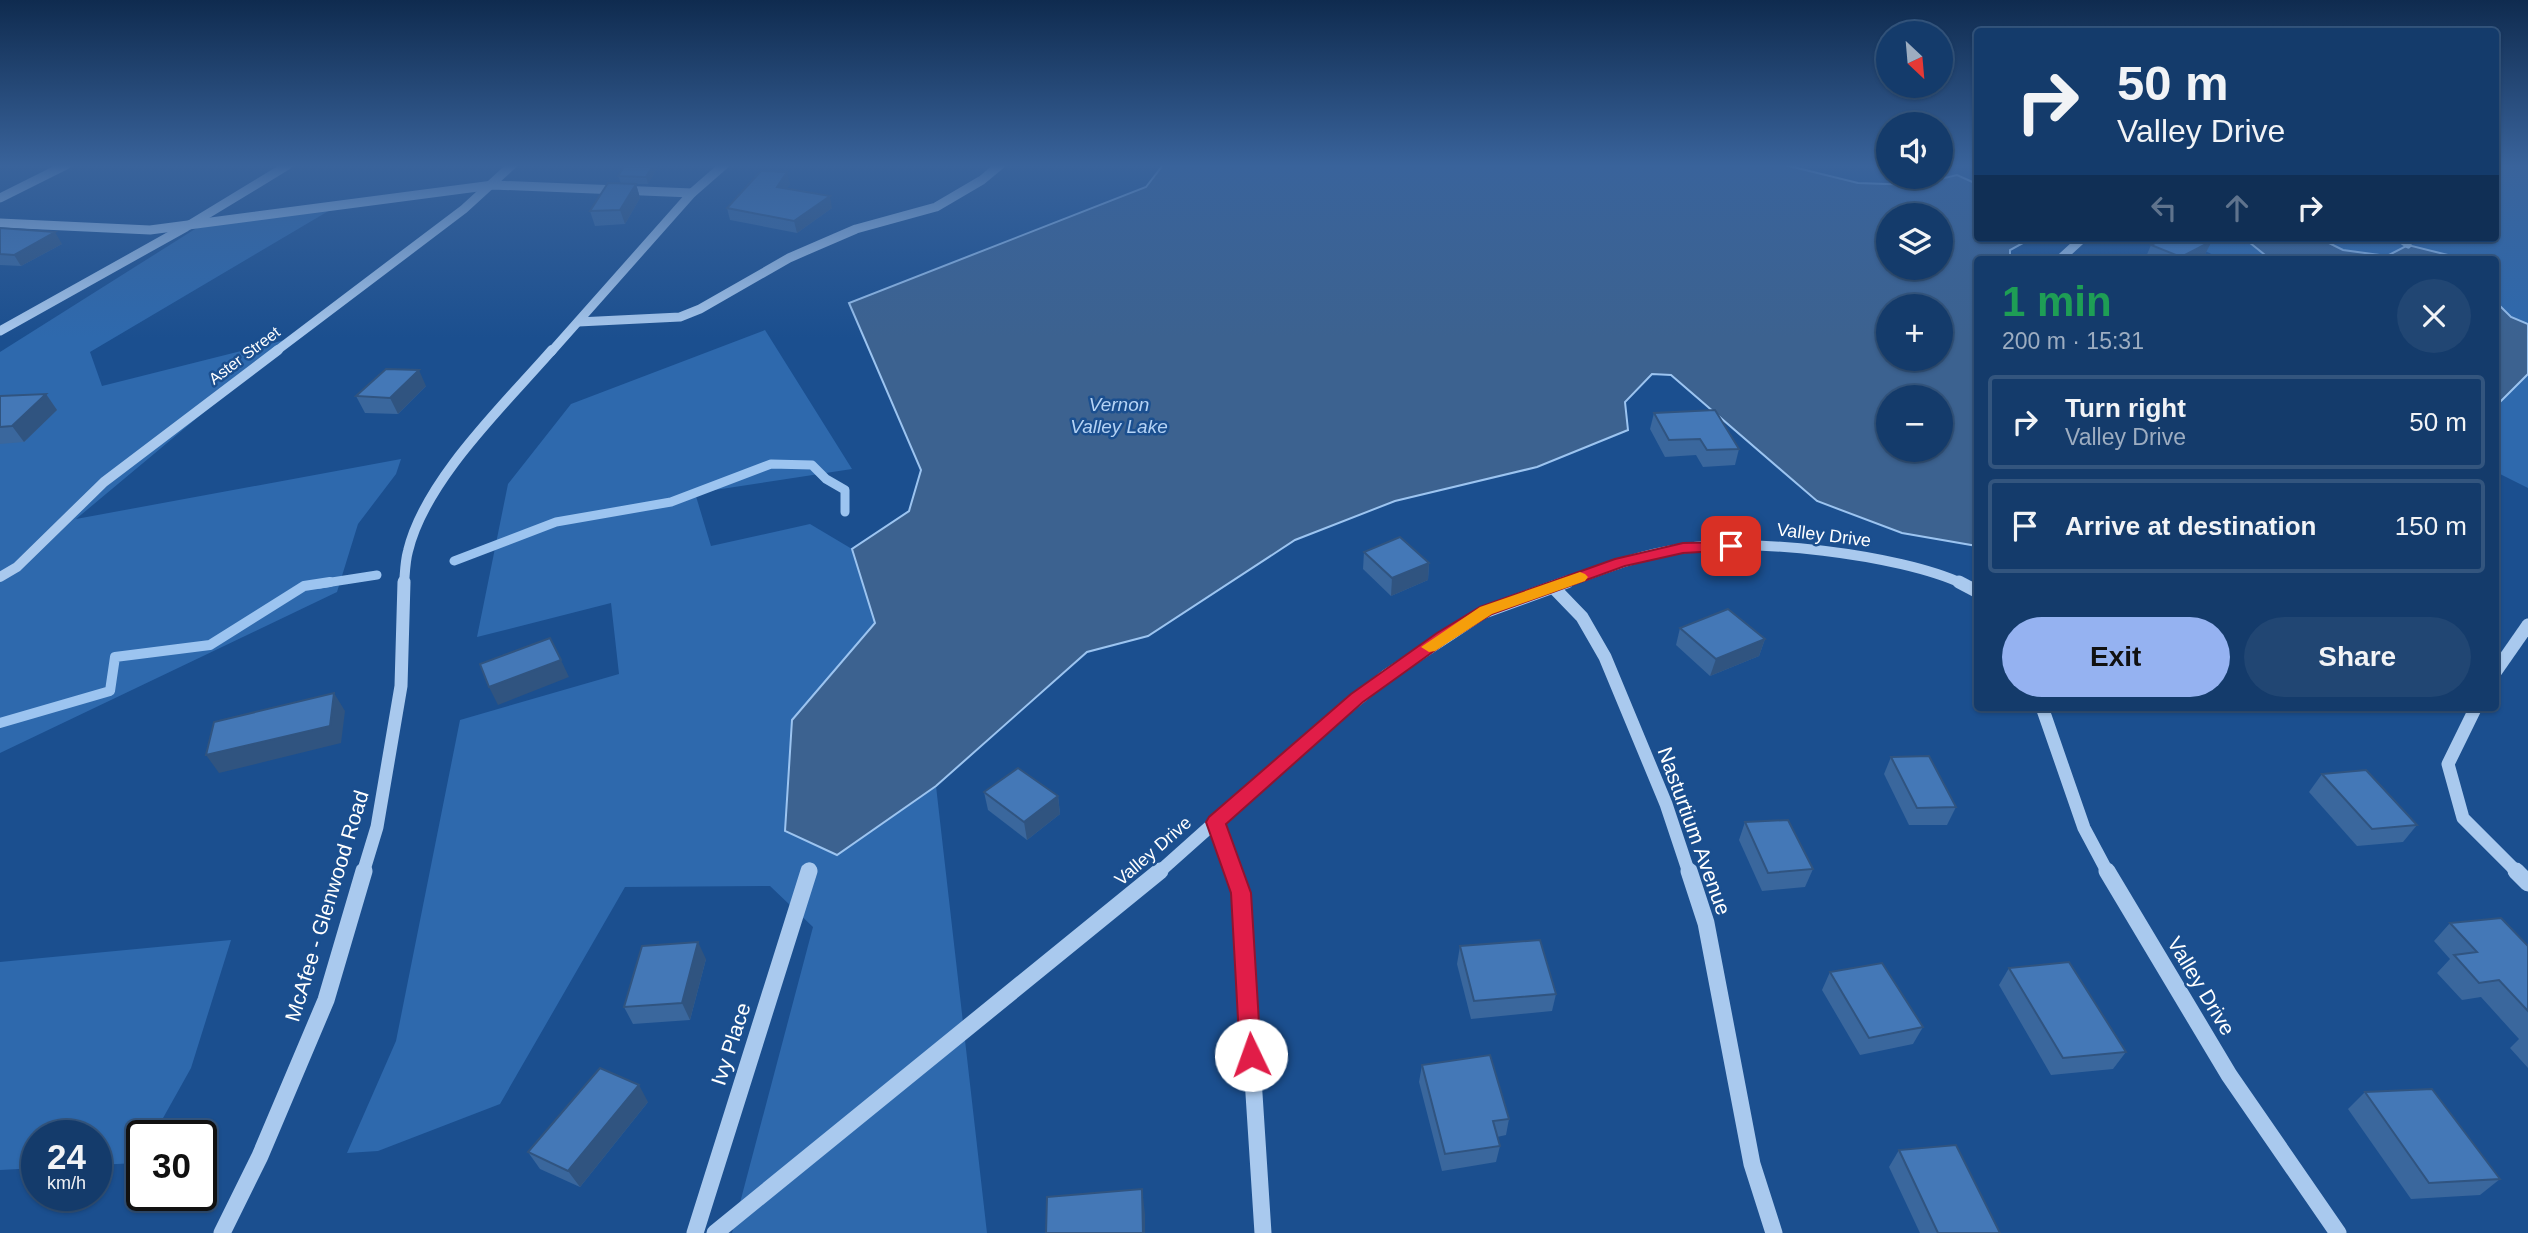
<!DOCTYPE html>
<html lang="en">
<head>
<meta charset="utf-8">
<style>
	body { margin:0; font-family:Helvetica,sans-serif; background:#214673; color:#f1f3f6; height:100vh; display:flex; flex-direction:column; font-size:26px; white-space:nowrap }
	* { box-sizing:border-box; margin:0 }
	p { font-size:23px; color:#9dadc1 }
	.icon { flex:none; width:38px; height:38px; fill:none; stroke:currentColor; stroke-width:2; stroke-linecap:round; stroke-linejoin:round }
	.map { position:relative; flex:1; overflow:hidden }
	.side { position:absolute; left:1974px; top:256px; width:525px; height:455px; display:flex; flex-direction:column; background:#143b6b; border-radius:7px; box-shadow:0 2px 5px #0004,0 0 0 2px #33557e }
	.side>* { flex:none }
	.banner { position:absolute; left:1974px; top:28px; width:525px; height:214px; border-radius:7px; box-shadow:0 2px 5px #0004,0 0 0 2px #33557e; background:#143b6b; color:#f1f3f6; overflow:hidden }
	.needle { width:46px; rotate:154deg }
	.tools { position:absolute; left:1876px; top:21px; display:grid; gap:14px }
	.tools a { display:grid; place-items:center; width:77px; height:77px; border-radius:50%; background:#143b6b; box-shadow:0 2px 5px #0004,0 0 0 2px #33557e; font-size:35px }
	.speed { position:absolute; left:21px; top:1120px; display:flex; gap:14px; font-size:35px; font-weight:700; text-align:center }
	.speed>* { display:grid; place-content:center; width:91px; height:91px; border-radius:50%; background:#143b6b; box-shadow:0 2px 5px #0004,0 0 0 2px #33557e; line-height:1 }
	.speed small { font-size:18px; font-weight:400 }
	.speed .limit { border:4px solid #111; border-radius:10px; background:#fff; color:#111 }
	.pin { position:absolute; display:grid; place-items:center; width:60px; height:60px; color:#fff; margin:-30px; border-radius:14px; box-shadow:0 4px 10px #0006 }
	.me { position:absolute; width:77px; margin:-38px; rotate:357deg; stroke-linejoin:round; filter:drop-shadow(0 0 5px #0008) }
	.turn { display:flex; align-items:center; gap:24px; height:147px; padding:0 28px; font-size:32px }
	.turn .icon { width:91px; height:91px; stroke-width:2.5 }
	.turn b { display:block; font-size:49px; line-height:60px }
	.lanes { display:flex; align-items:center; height:66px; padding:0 28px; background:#0003; justify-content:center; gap:35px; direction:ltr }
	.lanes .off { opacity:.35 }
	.round { display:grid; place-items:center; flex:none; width:74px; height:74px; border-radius:37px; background:#214673 }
	.head { display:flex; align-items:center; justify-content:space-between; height:119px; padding:0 28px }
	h1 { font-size:42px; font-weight:600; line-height:52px; color:#1e9e55 }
	.button { display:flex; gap:14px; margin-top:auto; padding:14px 28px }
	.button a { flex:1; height:80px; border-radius:42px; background:#95b2f1; color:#111; font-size:28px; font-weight:600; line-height:80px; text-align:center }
	.button a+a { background:#214673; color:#f1f3f6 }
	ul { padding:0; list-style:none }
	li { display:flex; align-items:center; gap:21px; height:94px; margin:0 14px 10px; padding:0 14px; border:4px solid #33557e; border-radius:7px }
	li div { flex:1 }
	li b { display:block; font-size:26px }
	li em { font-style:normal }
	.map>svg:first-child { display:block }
	.green { fill:#2e69ad }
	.water { fill:#3c6290; stroke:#9cc4f0; stroke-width:2; fill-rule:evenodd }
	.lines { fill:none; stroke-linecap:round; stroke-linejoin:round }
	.stream-far2 { stroke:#9cc4f0; stroke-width:7 }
	.stream-far1 { stroke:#9cc4f0; stroke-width:9 }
	.stream { stroke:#9cc4f0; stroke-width:10 }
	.minor-far3 { stroke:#a9c9ee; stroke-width:9 }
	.minor-far2 { stroke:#a9c9ee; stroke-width:10 }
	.minor-far1 { stroke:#a9c9ee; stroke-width:13 }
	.minor { stroke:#a9c9ee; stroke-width:17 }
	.wall { fill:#3a679d }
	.shaded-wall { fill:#305480 }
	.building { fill:#4478b7; stroke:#305480; stroke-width:2 }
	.route { fill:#e11d48; stroke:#92132f; stroke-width:2 }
	.slow { fill:#f59e0b }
	.labels { text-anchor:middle; stroke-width:5; stroke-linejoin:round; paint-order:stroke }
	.far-street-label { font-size:16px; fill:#fff; stroke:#1b4f8f }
	.street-label { font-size:18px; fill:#fff; stroke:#1b4f8f }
	.water-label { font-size:19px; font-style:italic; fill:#b5d3f5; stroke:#1b4f8f }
	.near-street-label { font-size:21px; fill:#fff; stroke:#1b4f8f }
</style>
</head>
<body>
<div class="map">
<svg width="2528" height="1233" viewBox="0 0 2528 1233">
	<rect width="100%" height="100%" fill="#1b4f8f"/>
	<g class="green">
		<path d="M2496,165H2528V324L2511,317L2496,302V259H2464L2408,245L2387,256L2342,250L2319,238H2496Z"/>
		<path d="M342,203L90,352L102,386L293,338L76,519L401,459L396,474L358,524L337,592L0,753V352L203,224Z"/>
		<path d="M2178,238H2244L2270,259H2222Z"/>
		<path d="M765,330L852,469L695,493L711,546L810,524L852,549L875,623L793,720L837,854L936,786L987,1233H732L813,927L770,886L625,887L500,1104L378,1151L347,1153L396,1041L460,720L619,674L611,603L477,637L508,484L571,404Z"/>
		<path d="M2528,374V488L2496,472V402H2500Z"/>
		<path d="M231,940L191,1068L153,1136H142V1157L138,1163L96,1165V1136H37V1168L0,1170V962Z"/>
	</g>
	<g class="water">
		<path d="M1163,165H1785L1858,183L1915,185L1957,175L1977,184L1978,238H2032L2010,250V259H1978L1977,546L1902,533L1817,501L1671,375L1652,374L1625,402L1628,430L1537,467L1395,501L1295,540L1148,636L1087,652L936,786L837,855L785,831L792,720L875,623L852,549L909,511L921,470L849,303L1146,187ZM1888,215H1941V268H1888ZM1888,306H1941V359H1888ZM1888,397H1941V450H1888Z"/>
		<path d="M2244,238H2319L2343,250L2387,256L2408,245L2464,259H2270Z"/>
		<path d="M2496,302L2511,317L2528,324V374L2500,402H2496Z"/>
	</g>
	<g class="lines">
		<path class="stream-far2" d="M2398,238L2408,245"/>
		<g class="stream-far1">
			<path d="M454,561L556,522L671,502L771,464L812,465L826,479L845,490V512"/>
			<path d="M319,584L377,575"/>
		</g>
		<path class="stream" d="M0,723L110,691L115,657L210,645L304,586L330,582"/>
		<g class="minor-far3">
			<path d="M0,198L66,165"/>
			<path d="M0,223L150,230L493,185L692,193"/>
			<path d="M2060,259L2083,238"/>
			<path d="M578,322L680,317L700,309L789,258L856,229L936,207L982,180L1000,165"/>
			<path d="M0,331L186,227L288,165"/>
			<path d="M275,352L464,209L512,165"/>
			<path d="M551,352L692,193L724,165"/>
		</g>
		<g class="minor-far2">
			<path d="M0,577L17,567L104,482L278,350"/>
			<path d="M404,584C405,573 405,562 408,551C425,480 504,405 552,350"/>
			<path d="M1562,584C1601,570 1638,555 1679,549C1749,537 1899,554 1963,584"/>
		</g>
		<g class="minor-far1">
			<path d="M1959,582L1978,592"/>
			<path d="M1553,587L1582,617L1605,657L1666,804L1689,873"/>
			<path d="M2496,671L2528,625"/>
			<path d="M2042,707L2084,828L2108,873"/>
			<path d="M2476,707L2448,764L2463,818L2518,873"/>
			<path d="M1215,822L1234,873"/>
			<path d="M363,873L377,827L401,686L404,582"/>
			<path d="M809,873L810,869"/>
			<path d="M1158,873L1297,749L1386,676L1482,613L1567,582"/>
		</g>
		<g class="minor">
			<path d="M1233,871L1241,893L1263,1233"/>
			<path d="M1689,871L1706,923L1752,1164L1774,1233"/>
			<path d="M2107,871L2229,1075L2338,1233"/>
			<path d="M2516,871L2528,883"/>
			<path d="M222,1233L260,1156L326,1000L364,871"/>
			<path d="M695,1233L809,871"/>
			<path d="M715,1233L1160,871"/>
		</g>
	</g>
	<g class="wall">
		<path d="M659,165L648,184H636L640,198L625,224L595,226L590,211L621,183L618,176Z"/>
		<path d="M790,184L787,188L832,208L797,233L730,220L727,208Z"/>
		<path d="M0,228L62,244L21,266L0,265Z"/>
		<path d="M2212,241L2204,256L2198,259H2145L2151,245Z"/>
		<path d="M426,386L398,414L365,413L356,396Z"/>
		<path d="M46,394L57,410L24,442L0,444V396Z"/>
		<path d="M1654,413L1739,449L1735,465L1703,467L1696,455L1665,457L1650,429Z"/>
		<path d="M1364,552L1429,563L1428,580L1391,596L1363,569Z"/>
		<path d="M1680,628L1765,639L1759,656L1710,676L1676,645Z"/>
		<path d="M1891,757L1956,807L1947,825H1909L1884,774Z"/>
		<path d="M2322,774L2417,825L2403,842L2357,846L2309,792Z"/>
		<path d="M984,792L1058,796L1060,814L1027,840L988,810Z"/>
		<path d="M1745,822L1813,869L1805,887L1762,891L1739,840Z"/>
		<path d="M2450,923L2528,946V1068L2510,1048L2519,1039L2481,997L2462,1000L2437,973L2450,959L2434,941Z"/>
		<path d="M1460,946L1556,994L1552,1011L1471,1019L1457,964Z"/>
		<path d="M706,959L690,1020L633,1024L624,1007Z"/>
		<path d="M2009,968L2126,1052L2113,1069L2051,1075L1999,985Z"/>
		<path d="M1830,972L1923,1027L1913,1044L1860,1055L1822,990Z"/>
		<path d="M1422,1065L1509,1119L1506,1135L1497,1137L1500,1146L1496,1162L1442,1171L1419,1082Z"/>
		<path d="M2365,1092L2500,1179L2480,1195L2411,1199L2348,1109Z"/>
		<path d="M648,1102L580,1187L540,1169L528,1152Z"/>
		<path d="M1899,1150L2000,1233H1920L1889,1167Z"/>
	</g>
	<g class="shaded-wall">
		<path d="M653,165H659L648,184L646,177Z"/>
		<path d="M787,172L790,184L780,199L777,187Z"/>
		<path d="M636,184L640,198L625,224L620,210Z"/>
		<path d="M830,196L832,208L797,233L794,221Z"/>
		<path d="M55,232L62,244L21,266L14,255Z"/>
		<path d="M2212,241L2204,256L2198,259H2180L2181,257Z"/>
		<path d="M419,370L426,386L398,414L390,398Z"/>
		<path d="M46,394L57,410L24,442L12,426Z"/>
		<path d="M1429,563L1428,580L1391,596L1392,578Z"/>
		<path d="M1765,639L1759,656L1710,676L1716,659Z"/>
		<path d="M561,660L569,677L498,705L489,687Z"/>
		<path d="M334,693L345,711L341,743L219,773L206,755Z"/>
		<path d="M1058,796L1060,814L1027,840L1024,822Z"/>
		<path d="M698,942L706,959L690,1020L682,1003Z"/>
		<path d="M639,1085L648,1102L580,1187L568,1171Z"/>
		<path d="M1142,1189L1145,1214V1233H1143Z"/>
	</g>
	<g class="building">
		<path d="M625,165H653L646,177L618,176Z"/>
		<path d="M761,171L787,172L777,187L830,196L794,221L727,208Z"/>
		<path d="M608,183L636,184L620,210L590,211Z"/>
		<path d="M0,228L55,232L14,255L0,254Z"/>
		<path d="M2165,238H2204L2212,241L2181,257L2151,245Z"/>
		<path d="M386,369L419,370L390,398L356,396Z"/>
		<path d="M46,394L12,426L0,427V396Z"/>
		<path d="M1715,410L1739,449L1707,450L1700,439L1669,440L1654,413Z"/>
		<path d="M1400,537L1429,563L1392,578L1364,552Z"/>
		<path d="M1728,609L1765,639L1716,659L1680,628Z"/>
		<path d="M550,638L561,660L489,687L480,664Z"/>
		<path d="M334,693L330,726L206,755L214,722Z"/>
		<path d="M1929,756L1956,807L1917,808L1891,757Z"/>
		<path d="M1018,768L1058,796L1024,822L984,792Z"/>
		<path d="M2366,770L2417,825L2372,829L2322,774Z"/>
		<path d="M1788,820L1813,869L1768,873L1745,822Z"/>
		<path d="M2501,918L2528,946V1011L2499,980L2479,983L2454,955L2477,952L2450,923Z"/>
		<path d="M1540,940L1556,994L1474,1001L1460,946Z"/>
		<path d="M698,942L682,1003L624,1007L642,946Z"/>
		<path d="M2069,962L2126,1052L2063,1058L2009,968Z"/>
		<path d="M1882,963L1923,1027L1869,1038L1830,972Z"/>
		<path d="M1490,1055L1509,1119L1493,1121L1500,1146L1445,1154L1422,1065Z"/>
		<path d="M600,1068L639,1085L568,1171L528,1152Z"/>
		<path d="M2432,1089L2500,1179L2429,1183L2365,1092Z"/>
		<path d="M1956,1145L2000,1233H1938L1899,1150Z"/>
		<path d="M1142,1189L1143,1233H1046L1047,1197Z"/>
	</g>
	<linearGradient id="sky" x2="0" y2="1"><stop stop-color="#0f2b4f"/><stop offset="0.49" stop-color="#39639b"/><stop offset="1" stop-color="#39639b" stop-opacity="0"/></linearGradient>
	<rect width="2528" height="338" fill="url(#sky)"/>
	<path class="route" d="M1731,542L1738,546L1736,550L1683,553L1625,566L1492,614L1448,641L1363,702L1226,824L1251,893L1261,1055L1258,1062L1251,1065L1243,1062L1240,1055L1231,893L1206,822L1209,817L1351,694L1437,633L1480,607L1615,559L1683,543Z"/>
	<path class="slow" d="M1580,572L1585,574L1588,577L1585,581L1492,614L1435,651L1429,652L1421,647L1480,607Z"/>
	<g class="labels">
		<g class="far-street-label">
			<text transform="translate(244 355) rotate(-37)" y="6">Aster Street</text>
		</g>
		<g class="street-label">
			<text transform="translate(1824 535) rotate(7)" y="6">Valley Drive</text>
			<text transform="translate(1153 851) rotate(-41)" y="6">Valley Drive</text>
		</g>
		<g class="water-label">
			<text x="1119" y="411">Vernon<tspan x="1119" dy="22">Valley Lake</tspan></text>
		</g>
		<g class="near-street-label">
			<text transform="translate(1694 831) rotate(70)" y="7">Nasturtium Avenue</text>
			<text transform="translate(327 906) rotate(-73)" y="7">McAfee - Glenwood Road</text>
			<text transform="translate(2201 986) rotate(59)" y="7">Valley Drive</text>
			<text transform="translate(731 1044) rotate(-72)" y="7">Ivy Place</text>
		</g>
	</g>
</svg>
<div class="tools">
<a><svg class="needle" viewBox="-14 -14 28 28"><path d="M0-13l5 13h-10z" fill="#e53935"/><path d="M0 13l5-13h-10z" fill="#9dadc1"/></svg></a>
<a><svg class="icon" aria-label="sound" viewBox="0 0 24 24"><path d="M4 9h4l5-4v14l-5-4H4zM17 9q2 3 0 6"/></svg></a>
<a><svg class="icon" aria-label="layers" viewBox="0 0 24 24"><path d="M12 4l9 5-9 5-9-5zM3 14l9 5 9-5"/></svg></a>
<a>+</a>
<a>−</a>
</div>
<div class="speed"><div>24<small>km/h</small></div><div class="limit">30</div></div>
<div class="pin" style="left:1731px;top:546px;background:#d93025"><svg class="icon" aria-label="arrive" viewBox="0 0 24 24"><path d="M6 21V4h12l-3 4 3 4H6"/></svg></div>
<svg class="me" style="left:1251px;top:1055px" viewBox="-20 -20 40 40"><circle r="19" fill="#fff"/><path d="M0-13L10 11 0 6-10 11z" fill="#e11d48"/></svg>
<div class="banner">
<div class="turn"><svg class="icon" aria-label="right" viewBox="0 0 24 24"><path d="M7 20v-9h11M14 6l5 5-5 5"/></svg><div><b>50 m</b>Valley Drive</div></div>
<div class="lanes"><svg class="icon off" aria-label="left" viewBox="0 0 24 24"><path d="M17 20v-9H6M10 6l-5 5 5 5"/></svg><svg class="icon off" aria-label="ahead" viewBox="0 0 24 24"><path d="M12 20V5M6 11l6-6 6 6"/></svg><svg class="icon" aria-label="right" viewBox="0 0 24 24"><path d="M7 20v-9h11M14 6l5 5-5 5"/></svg></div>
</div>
<section class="side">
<div class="head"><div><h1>1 min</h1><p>200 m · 15:31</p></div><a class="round"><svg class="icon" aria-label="close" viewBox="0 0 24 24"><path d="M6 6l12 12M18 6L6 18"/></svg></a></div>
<ul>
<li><svg class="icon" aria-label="right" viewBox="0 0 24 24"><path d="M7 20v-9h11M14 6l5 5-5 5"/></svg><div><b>Turn right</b><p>Valley Drive</p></div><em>50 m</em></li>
<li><svg class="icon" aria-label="arrive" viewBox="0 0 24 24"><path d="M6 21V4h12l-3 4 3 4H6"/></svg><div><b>Arrive at destination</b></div><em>150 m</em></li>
</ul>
<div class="button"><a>Exit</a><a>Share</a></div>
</section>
</div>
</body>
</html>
